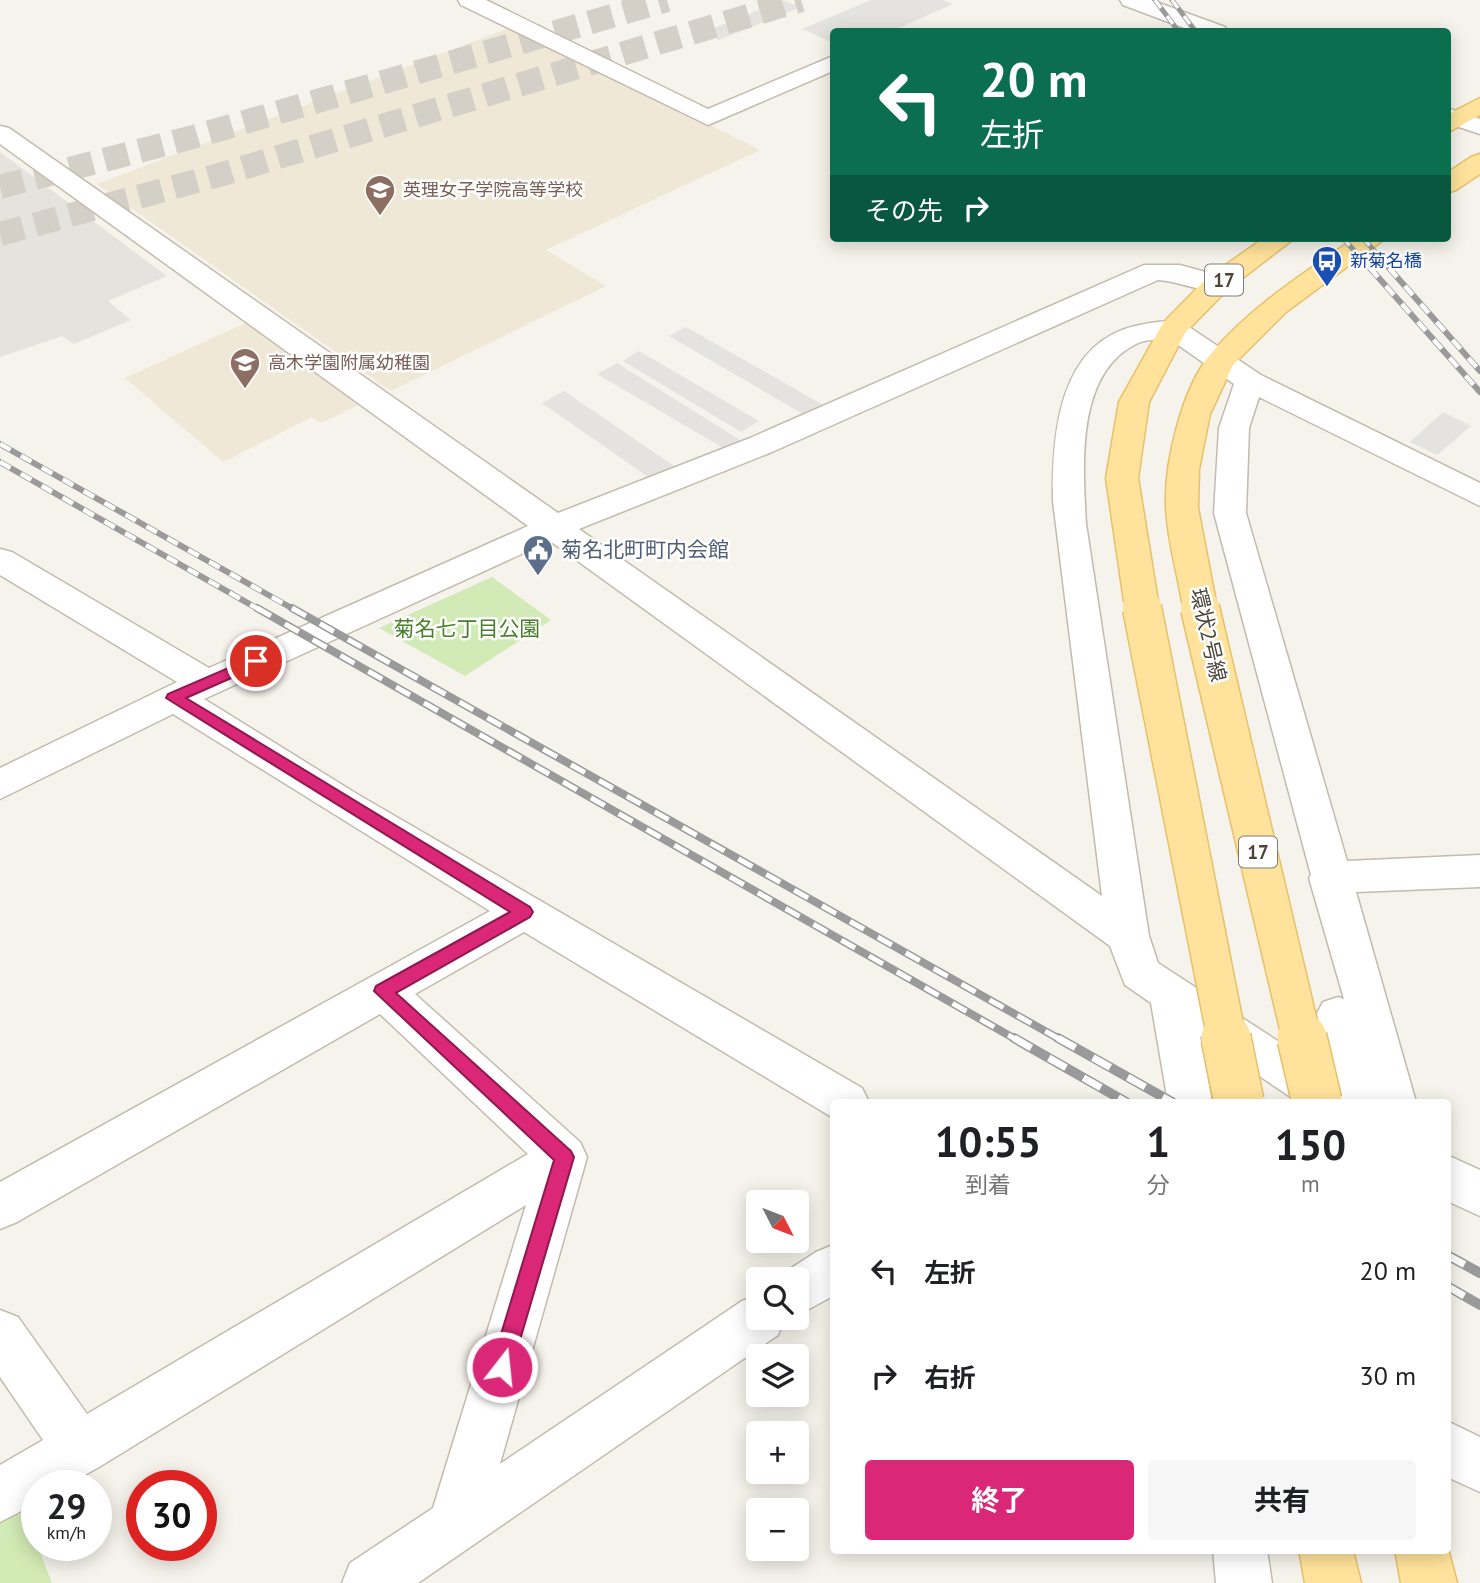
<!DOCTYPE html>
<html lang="ja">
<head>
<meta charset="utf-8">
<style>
	body { margin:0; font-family:"PT Sans","Noto Sans JP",sans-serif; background:#f6f6f6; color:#202124; height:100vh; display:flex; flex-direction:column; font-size:26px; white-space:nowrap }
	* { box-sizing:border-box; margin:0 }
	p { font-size:23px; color:#757577 }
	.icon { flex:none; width:38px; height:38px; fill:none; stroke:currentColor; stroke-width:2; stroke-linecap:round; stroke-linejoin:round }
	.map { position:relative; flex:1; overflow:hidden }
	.sheet { position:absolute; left:830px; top:1099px; width:621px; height:455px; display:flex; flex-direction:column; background:#fff; border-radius:7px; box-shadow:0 4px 18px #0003 }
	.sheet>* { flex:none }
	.hud { position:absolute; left:830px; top:28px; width:621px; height:214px; border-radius:7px; box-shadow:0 4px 18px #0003; background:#0b6e4f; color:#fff; overflow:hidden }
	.needle { width:46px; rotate:132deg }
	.fabs { position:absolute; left:746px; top:1190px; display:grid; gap:14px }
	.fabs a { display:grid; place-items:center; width:63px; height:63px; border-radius:7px; background:#fff; box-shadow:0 4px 18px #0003; font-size:35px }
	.speed { position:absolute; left:21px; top:1470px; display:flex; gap:14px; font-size:35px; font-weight:700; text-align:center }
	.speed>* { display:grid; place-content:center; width:91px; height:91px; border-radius:50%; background:#fff; box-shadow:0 4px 18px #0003; line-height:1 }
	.speed small { font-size:18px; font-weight:400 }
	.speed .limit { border:10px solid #d22; background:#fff; color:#111 }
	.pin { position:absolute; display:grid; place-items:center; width:60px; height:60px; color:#fff; margin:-30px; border:4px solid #fff; border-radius:50%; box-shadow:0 2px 7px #0007 }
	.me { position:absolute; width:77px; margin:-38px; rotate:16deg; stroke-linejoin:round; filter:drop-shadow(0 0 5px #0008) }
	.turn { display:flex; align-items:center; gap:24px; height:147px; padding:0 35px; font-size:32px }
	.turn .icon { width:91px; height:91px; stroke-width:2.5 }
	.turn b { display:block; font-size:49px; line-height:60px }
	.then { display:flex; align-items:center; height:66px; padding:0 35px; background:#0003; gap:14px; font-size:26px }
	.eta { display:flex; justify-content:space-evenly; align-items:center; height:119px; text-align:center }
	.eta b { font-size:42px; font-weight:700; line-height:49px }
	.button { display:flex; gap:14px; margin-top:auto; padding:14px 35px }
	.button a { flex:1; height:80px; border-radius:7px; background:#db2777; color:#fff; font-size:28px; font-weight:700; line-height:80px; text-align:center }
	.button a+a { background:#f6f6f6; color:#202124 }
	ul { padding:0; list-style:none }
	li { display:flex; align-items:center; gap:21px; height:105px; padding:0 35px }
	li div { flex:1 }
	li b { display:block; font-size:26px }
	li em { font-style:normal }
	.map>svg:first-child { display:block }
	.industrial { fill:#e6e2dd }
	.education { fill:#efe8d6 }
	.green { fill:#d2eab5 }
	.parking { fill:#e5e3e0 }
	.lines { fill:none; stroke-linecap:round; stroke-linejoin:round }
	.highway-tunnel { stroke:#d4d0c8; stroke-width:24; stroke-dasharray:24 12; stroke-linecap:butt }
	.minor-casing { stroke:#c2bbae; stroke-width:3 }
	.major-casing { stroke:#e6c16a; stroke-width:3 }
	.minor { fill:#fff; fill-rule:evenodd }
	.major { fill:#ffe39c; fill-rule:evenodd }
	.rail-far3-casing { stroke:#9a9a9a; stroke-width:5 }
	.rail-far2-casing { stroke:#9a9a9a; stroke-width:6 }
	.rail-far1-casing { stroke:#9a9a9a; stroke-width:8 }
	.rail-casing { stroke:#9a9a9a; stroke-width:10 }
	.rail-far3 { stroke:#fff; stroke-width:3.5; stroke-dasharray:10; stroke-linecap:butt }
	.rail-far2 { stroke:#fff; stroke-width:4.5; stroke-dasharray:12; stroke-linecap:butt }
	.rail-far1 { stroke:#fff; stroke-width:5; stroke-dasharray:16; stroke-linecap:butt }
	.rail { stroke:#fff; stroke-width:7; stroke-dasharray:20; stroke-linecap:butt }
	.major-bridge-far2-casing { stroke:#e6c16a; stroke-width:32; stroke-linecap:butt }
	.major-bridge-far1-casing { stroke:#e6c16a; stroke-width:41; stroke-linecap:butt }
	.major-bridge-casing { stroke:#e6c16a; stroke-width:52; stroke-linecap:butt }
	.major-bridge-far2 { stroke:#ffe39c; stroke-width:31 }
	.major-bridge-far1 { stroke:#ffe39c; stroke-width:38 }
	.major-bridge { stroke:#ffe39c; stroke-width:49 }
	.route { fill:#db2777; stroke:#8e194d; stroke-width:2 }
	.labels { text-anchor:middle; stroke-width:5; stroke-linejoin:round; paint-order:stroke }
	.far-education-label { font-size:18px; fill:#785e54; stroke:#fff; text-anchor:start }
	.far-transit-label { font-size:18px; fill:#164399; stroke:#fff; text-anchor:start }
	.shield { fill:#fff; stroke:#817c74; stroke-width:2 }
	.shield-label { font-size:19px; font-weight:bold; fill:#4b4439 }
	.service-label { font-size:21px; fill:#4e5e75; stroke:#fff; text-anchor:start }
	.park-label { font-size:21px; fill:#4a7f2a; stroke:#fff }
	.street-label { font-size:21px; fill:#4b4439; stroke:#fff }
</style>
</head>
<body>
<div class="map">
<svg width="1480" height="1583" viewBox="0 0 1480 1583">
	<rect width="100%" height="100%" fill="#f6f3ec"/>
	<path class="industrial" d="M0,152L167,276L108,301L131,320L74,344L62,336L0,357Z"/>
	<g class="education">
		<path d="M512,27L760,150L546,250L606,286L391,391L97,184Z"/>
		<path d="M252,320L367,401L321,423L312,417L223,462L125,378Z"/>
	</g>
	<g class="green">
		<path d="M492,577L551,620L465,676L379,628Z"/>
		<path d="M21,1503L52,1583H0V1516Z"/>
	</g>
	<g class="parking">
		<path d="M782,0L801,7L719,40L705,32Z"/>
		<path d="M871,0H942L953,4L892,31L833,32V43L802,29Z"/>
		<path d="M686,327L825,406L808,417L669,336Z"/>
		<path d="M639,351L759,421L741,432L623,361Z"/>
		<path d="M617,363L740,440L725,449L597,374Z"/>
		<path d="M564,391L677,468L651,479L542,403Z"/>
		<path d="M1443,412L1471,426L1437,455L1410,442Z"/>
	</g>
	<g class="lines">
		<g class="highway-tunnel">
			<path d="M0,187L193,137L667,0"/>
			<path d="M0,234L219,175L801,0"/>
		</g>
		<g class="minor-casing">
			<g id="minor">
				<path d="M458,0H486L708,109L833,56V71L708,125L461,5Z"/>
				<path d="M1120,0H1151L1225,27L1228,32H1195L1123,5Z"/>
				<path d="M1447,108L1480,119V134L1447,123Z"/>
				<path d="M0,126L9,128L558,513L750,438L1144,265H1180L1227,278L1231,284L1227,290C1206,295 1180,281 1158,280L772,452L579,529L1102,896L1053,501C1052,436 1058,344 1135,326C1150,323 1168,319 1183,323L1261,375L1480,483V506L1259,397L1249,428L1246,513L1347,861L1480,855V887L1356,892L1416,1102H1298L1200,1036L1212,1102H1168L1151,1003L1125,985L1110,946L550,541L204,699L357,794L862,1088L869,1102H833V1117L830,1116L524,932L415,994L580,1142L587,1157L500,1464L742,1301L758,1295V1318H785L778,1335L418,1583H342L350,1563L433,1508L526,1205L99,1467L65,1486H37V1503L0,1522V1465L43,1440L0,1377V1310L18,1317L87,1414L528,1154L380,1014L17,1222L0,1229V1182L490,911L173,714L0,799V768L177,682L0,575V549L12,552L209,668L528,526L0,144ZM1168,338L1234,384L1219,428L1214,513L1311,875L1309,878L1344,999L1338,997L1323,1002L1316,1015L1333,1077L1158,963L1149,936L1086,524C1083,468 1075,374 1136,344C1145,339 1158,340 1168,338Z"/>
				<path d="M1447,1155L1480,1170V1216L1447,1201Z"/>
				<path d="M833,1245V1296L796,1316V1279H777L779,1276L816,1252Z"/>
				<path d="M1447,1421L1480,1437V1492L1447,1477Z"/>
				<path d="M1213,1550H1267L1272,1583H1216Z"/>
			</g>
		</g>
		<g class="major-casing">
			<g id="major">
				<path d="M1480,98V115L1447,133V115Z"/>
				<path d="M1480,154V174L1456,190L1447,193V173L1471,157Z"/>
				<path d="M1264,238H1295L1227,290L1185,333L1149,402L1138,478L1158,601L1153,609L1141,612L1129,609L1124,601L1106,478L1119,402L1163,323L1207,278Z"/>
				<path d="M1355,238H1386L1286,312L1233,365L1210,414L1199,469L1198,508L1216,602L1211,610L1199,613L1187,610L1182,602C1177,571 1167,538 1166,507C1164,464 1182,388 1210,355C1250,307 1304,273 1355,238Z"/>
				<path d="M1447,1545L1457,1583H1401L1395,1550H1447Z"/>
				<path d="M1299,1550H1353L1361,1583H1305Z"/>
			</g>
		</g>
		<use href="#minor" class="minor"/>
		<use href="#major" class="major"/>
		<g class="rail-far3-casing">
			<g id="rail-far3">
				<path d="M1155,0L1179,32"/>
				<path d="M1172,0L1196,32"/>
				<path d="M1343,238L1371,270"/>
				<path d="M1363,238L1391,270"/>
			</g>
		</g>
		<g class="rail-far2-casing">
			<g id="rail-far2">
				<path d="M1370,268L1480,392"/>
				<path d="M1389,268L1480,371"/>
				<path d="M0,444L295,610"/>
				<path d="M0,462L260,610"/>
			</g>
		</g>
		<g class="rail-far1-casing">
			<g id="rail-far1">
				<path d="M257,608L1017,1040"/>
				<path d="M292,608L1061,1040"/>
			</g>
		</g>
		<g class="rail-casing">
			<g id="rail">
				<path d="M1014,1038L1126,1102"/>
				<path d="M1058,1038L1172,1102"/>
				<path d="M1447,1255L1480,1273"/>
				<path d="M1447,1286L1480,1305"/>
			</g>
		</g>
		<use href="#rail-far3" class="rail-far3"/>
		<use href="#rail-far2" class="rail-far2"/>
		<use href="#rail-far1" class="rail-far1"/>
		<use href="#rail" class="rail"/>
		<g class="major-bridge-far2-casing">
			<g id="major-bridge-far2">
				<path d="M1141,601L1143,610"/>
				<path d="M1199,602L1201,610"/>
			</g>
		</g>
		<g class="major-bridge-far1-casing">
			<g id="major-bridge-far1">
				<path d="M1142,608L1227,1040"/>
				<path d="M1200,608L1302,1040"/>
			</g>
		</g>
		<g class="major-bridge-casing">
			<g id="major-bridge">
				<path d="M1226,1038L1239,1102"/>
				<path d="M1302,1038L1317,1102"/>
			</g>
		</g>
		<use href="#major-bridge-far2" class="major-bridge-far2"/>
		<use href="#major-bridge-far1" class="major-bridge-far1"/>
		<use href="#major-bridge" class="major-bridge"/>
	</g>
	<path class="route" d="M256,656L263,661L261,665L186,698L530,907L533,912L530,917L396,993L571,1151L574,1157L512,1367L509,1375L502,1378L494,1375L491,1367L554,1160L374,991L376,986L510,912L166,698L168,694Z"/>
	<defs>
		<g id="school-pin" transform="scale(1.575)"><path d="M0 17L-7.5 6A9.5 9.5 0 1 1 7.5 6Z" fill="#8d6e63" stroke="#fff"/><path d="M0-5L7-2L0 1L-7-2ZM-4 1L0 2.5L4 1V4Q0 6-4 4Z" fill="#fff"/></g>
		<g id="bus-pin" transform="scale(1.575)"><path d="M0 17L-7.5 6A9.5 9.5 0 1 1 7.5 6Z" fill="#1a4fb4" stroke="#fff"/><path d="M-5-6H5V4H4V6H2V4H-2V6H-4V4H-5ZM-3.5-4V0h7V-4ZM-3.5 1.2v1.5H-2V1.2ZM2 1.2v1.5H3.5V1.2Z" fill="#fff"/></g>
		<g id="civic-pin" transform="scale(1.575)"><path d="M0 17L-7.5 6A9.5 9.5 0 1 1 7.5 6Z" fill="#5c6f8a" stroke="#fff"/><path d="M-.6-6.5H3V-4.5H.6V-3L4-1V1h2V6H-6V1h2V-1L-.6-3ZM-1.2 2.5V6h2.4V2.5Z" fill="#fff"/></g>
	</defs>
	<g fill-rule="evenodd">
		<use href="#school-pin" x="380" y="190"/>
		<use href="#bus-pin" x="1327" y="261"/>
		<use href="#school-pin" x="245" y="363"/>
		<use href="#civic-pin" x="538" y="550"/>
	</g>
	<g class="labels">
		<g class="far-education-label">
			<text x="403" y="196">英理女子学院高等学校</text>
			<text x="268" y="369">高木学園附属幼稚園</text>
		</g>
		<g class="far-transit-label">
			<text x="1350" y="267">新菊名橋</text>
		</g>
		<g class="shield">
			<rect x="1205" y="264.5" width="38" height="31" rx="5"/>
			<rect x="1239" y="836.5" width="38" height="31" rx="5"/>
		</g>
		<g class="shield-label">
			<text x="1224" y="287">17</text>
			<text x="1258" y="859">17</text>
		</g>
		<g class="service-label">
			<text x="561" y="557">菊名北町町内会館</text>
		</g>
		<g class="park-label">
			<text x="467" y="636">菊名七丁目公園</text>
		</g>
		<g class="street-label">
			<text transform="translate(1208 635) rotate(77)" y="7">環状2号線</text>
		</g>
	</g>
</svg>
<div class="fabs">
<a><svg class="needle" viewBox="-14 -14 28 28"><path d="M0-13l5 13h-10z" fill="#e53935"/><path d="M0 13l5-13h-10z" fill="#757577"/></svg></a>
<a><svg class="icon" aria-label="search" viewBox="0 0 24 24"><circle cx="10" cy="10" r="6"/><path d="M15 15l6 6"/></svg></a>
<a><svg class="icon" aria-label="layers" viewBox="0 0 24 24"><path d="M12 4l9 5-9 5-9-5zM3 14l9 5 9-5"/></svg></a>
<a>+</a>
<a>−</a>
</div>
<div class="speed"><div>29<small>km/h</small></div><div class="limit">30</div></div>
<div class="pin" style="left:256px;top:661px;background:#d93025"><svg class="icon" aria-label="arrive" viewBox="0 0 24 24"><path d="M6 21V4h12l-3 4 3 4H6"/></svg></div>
<svg class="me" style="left:502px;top:1367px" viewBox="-20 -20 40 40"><circle r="17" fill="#db2777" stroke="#fff" stroke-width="3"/><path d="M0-11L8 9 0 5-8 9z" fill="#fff"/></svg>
<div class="hud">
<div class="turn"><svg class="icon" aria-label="left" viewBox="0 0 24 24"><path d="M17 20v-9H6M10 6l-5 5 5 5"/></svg><div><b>20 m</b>左折</div></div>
<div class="then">その先<svg class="icon" aria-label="right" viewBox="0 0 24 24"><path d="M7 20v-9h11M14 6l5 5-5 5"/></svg></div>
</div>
<section class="sheet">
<div class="eta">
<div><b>10:55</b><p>到着</p></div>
<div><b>1</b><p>分</p></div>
<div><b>150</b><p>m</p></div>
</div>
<ul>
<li><svg class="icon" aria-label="left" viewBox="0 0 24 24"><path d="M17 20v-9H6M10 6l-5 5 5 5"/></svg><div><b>左折</b></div><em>20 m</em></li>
<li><svg class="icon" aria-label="right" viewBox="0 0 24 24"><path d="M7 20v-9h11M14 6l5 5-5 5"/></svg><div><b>右折</b></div><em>30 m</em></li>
</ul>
<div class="button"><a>終了</a><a>共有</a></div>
</section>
</div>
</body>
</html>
